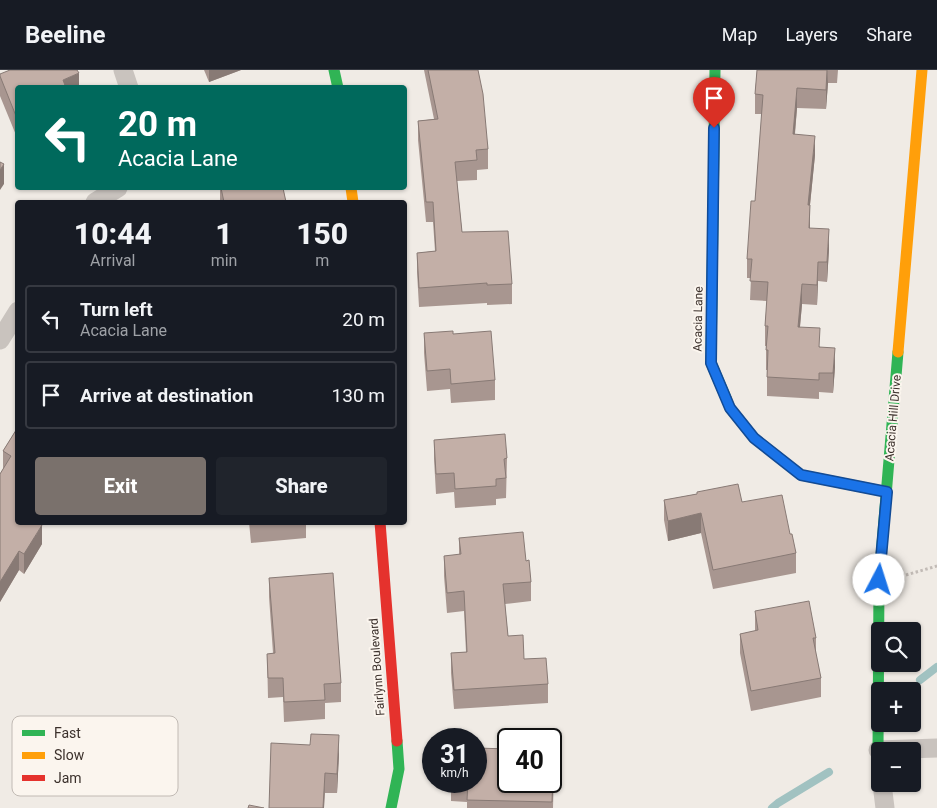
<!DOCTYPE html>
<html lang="en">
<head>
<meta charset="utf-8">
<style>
	body { margin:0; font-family:Roboto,sans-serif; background:#20242c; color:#f1f3f6; height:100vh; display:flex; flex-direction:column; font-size:19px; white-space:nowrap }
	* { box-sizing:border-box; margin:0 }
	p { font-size:16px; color:#9ea1a6 }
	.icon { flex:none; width:28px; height:28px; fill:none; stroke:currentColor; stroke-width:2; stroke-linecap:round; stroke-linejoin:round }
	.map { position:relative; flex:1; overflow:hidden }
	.details { position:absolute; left:15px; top:130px; width:392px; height:325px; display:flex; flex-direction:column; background:#171b24; border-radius:5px; box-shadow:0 1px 4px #0004 }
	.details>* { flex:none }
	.top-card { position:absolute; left:15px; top:15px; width:392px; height:105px; border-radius:5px; box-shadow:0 1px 4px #0004; background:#00695c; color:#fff; overflow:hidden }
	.fabs { position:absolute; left:871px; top:552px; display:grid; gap:10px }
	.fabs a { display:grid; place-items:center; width:50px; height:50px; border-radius:5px; background:#171b24; box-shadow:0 1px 4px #0004; font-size:25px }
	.speed { position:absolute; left:422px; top:658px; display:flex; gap:10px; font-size:25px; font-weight:700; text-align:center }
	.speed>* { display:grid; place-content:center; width:65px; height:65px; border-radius:50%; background:#171b24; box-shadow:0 1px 4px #0004; line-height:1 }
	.speed small { font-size:12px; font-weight:400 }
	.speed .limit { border:2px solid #111; border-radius:8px; background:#fff; color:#111 }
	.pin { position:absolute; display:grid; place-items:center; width:42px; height:42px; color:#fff; margin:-51px -21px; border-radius:50% 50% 50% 0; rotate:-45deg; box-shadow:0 0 5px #0007 }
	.pin .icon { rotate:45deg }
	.me { position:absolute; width:55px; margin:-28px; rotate:5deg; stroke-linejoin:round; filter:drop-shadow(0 0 4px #0008) }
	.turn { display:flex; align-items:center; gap:18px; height:105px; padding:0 20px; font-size:22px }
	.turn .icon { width:65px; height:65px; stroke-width:2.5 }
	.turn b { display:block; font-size:35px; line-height:42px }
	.eta { display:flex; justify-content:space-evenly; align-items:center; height:85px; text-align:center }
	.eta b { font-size:30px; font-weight:800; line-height:35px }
	.action { display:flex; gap:10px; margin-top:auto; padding:10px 20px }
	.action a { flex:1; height:58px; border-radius:5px; background:#7a716c; color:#fff; font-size:20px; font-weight:800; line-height:58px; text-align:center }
	.action a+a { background:#20242c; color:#f1f3f6 }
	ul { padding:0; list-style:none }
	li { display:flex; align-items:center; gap:15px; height:68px; margin:0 10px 8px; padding:0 10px; border:2px solid #363941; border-radius:5px }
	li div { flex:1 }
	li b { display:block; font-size:19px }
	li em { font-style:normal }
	header { display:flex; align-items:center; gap:30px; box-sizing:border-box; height:70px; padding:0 25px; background:#171b24; border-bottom:1px solid #363941 }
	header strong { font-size:24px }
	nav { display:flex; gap:28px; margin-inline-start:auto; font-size:18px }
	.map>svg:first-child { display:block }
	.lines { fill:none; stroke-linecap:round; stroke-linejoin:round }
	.stream { stroke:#a1c2c1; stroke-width:8 }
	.path { stroke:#c2bbb6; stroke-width:3; stroke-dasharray:2.5 2.5; stroke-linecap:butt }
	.street { stroke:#c9c3be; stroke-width:19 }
	.fast { stroke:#30b455; stroke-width:11 }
	.slow { stroke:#ff9f0a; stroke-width:11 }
	.jam { stroke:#e5322d; stroke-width:11 }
	.wall { fill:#a89690 }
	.shaded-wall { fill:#887a75 }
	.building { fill:#c3afa7; stroke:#887a75 }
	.route-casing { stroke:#114b97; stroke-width:12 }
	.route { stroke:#1a73e8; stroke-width:9 }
	.labels { text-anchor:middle; stroke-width:4; stroke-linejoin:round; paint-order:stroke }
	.street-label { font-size:12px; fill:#3b302b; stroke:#fbf5ee }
	.key { fill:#fbf5ee; stroke:#c1bab4; stroke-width:1 }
	.key-label { font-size:14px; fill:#3b302b }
</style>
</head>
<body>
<header>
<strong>Beeline</strong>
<nav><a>Map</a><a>Layers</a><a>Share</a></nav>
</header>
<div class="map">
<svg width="937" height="738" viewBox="0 0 937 738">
	<rect width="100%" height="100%" fill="#f0ebe5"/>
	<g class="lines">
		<g class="stream">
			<path d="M920,610L937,597"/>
			<path d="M772,738L778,733L829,702"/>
		</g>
		<path class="path" d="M906,505L937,496"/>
		<g class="street">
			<path d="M123,0L129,18"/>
			<path d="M95,132L118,118"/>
			<path d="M0,270L18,241"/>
			<path d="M878,680L937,678"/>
			<path d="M882,714L885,738"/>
		</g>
		<g class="fast">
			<path d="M334,0L338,18"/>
			<path d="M715,0L711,293L726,328"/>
			<path d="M880,696L878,680L879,510L898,282"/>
			<path d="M391,738L399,699L397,671"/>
		</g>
		<g class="slow">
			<path d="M351,118L353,132"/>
			<path d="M898,282L922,0"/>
			<path d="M726,328L730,338L754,368L801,405L887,422"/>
		</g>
		<path class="jam" d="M380,452L397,671"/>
	</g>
	<g class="wall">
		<path d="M204,0H241L209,12Z"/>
		<path d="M424,0H478L488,79V99L477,100V110L457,111L462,162L512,214V234L487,235V233L419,237L417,202V183L435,181L433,152H426L418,70V51L434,49Z"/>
		<path d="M757,0H838L837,13H828L826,39L797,38L795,64L815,85L810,135V158L829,179L827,212L818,211L817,235L802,234L800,257L820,277L835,297L833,323L819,322V329L767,326V300H766V276H765V256L767,231L750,230L751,208H747V189L755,131L762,44H755V24Z"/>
		<path d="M0,4L79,18H18L16,65L0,26Z"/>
		<path d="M220,118H283L286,132H220Z"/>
		<path d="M424,263L453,264L495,310V330L451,333L450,319L427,321L424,283Z"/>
		<path d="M18,357V452L42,474L24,504L19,500L0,532V404L3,399V381Z"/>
		<path d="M434,370L507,388L506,428L496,429V435L455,438L454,422L436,424L434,389Z"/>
		<path d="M697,422L742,432L790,464L796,483V503L713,519L701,463L668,471L664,450V430L697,424Z"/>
		<path d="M249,452H317V453L306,454V468L251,473Z"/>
		<path d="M459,468L526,491L531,512V531L505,534L508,566L524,589L548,614V633L454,639L451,603V583L466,582L464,541L447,543L444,506V486L459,485Z"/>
		<path d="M269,508L341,613V632L325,633V649L284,652L283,627L268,628L267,584L273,583L269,527Z"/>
		<path d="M755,541L816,568V585L821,608V627L751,641L740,583V564L755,561Z"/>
		<path d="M339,684L337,723H325L324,738H269Z"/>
		<path d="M554,700L553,738H467V732L451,731V711Z"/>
	</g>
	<g class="shaded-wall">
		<path d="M209,0H241L209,12Z"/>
		<path d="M827,0L828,13L826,39V20Z"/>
		<path d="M79,3V18H63V10Z"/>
		<path d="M797,18V38L793,83V64Z"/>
		<path d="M18,45V64L16,65V46Z"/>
		<path d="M815,66V85L808,154V135Z"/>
		<path d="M4,94V114L0,120V100Z"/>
		<path d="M810,135V154L809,177V158Z"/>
		<path d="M829,159V179L827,212V192Z"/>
		<path d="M818,192V211L817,235V215Z"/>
		<path d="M802,214V234L798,277V257Z"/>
		<path d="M835,278V297L833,323V303Z"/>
		<path d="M701,443V463L668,471V451Z"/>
		<path d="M42,455V474L24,504V484Z"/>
		<path d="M19,481V500L0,532V512Z"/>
		<path d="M339,665V684L337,723V704Z"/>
		<path d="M325,703L324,738H323Z"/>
	</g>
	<g class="building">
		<path d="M10,0H77L79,3L63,10L66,18H18V45L16,46L0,6V4Z"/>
		<path d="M428,0H478L483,24L488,79L476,80L477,90L455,92L462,162L508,161L512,214L487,215V213L419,218L417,183L436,181L433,132H426L418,51L438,49Z"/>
		<path d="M757,0H827L826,20L797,18L793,64L815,66L808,135H810L809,158L829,159L827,192H818L817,215L802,214L798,257L820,258L819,277L835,278L833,303H819V310L767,307L768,280H766L768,256H765L768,212L750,211L752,189H747L751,131H755L763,25L755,24Z"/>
		<path d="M0,92L4,94L0,100Z"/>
		<path d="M221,118H283L286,132H224Z"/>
		<path d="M453,261V264L491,261L495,310L451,314L450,299L427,301L424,263Z"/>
		<path d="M18,357V452H38L42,455L24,484L19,481L0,512V404L11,386L3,381Z"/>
		<path d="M505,364L507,388L504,389L506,408L496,409V416L455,419L454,403L436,404L434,370Z"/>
		<path d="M738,414L742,432L782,425L790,464H792L796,483L713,500L701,443L668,451L664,430L697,424V422Z"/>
		<path d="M523,462L526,491L529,490L531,512L503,514L508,566L523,565L524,589L546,588L548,614L454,620L451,583L467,582L464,521L447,523L444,486L461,484L459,468Z"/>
		<path d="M333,503L341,613L324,614L325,630L284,632L283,608H268L267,584L275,583L269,508Z"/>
		<path d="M809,531L816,568H813L821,608L751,621L740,564L758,560L755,541Z"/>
		<path d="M311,664L339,665L337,704L325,703L323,738H269L271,673L310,675Z"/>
		<path d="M476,678L509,679V711H551V681H554L552,732L467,730L468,712L451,711H476Z"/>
		<path d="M249,735L264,738H248Z"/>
	</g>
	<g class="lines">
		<g class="route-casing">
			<path id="route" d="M714,58L711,293L730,338L754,368L801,405L887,422L879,510"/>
		</g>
		<use href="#route" class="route"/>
	</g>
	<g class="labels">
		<g class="street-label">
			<text transform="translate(698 249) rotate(-89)" y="4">Acacia Lane</text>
			<text transform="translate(893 348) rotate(-85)" y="4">Acacia Hill Drive</text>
			<text transform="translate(377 597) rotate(-94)" y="4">Fairlynn Boulevard</text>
		</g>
	</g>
	<rect x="12" y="646" width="166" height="80" rx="8" class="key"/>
	<rect x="22" y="660" width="23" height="6" fill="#30b455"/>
	<rect x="22" y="682" width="23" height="7" fill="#ff9f0a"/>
	<rect x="22" y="705" width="23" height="6" fill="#e5322d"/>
	<g class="key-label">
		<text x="54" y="668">Fast</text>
		<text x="54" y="690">Slow</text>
		<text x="54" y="713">Jam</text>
	</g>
</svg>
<div class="fabs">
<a><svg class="icon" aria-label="search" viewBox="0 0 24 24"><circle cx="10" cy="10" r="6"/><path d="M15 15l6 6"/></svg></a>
<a>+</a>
<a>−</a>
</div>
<div class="speed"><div>31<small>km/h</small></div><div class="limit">40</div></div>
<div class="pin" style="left:714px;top:58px;background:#d93025"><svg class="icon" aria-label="arrive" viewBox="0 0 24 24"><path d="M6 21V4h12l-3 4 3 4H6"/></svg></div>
<svg class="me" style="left:879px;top:510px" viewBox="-20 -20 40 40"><circle r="19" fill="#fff"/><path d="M0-13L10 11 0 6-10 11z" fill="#1a73e8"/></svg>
<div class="top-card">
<div class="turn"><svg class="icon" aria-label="left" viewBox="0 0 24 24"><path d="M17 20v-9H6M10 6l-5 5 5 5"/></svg><div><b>20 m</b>Acacia Lane</div></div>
</div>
<section class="details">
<div class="eta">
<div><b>10:44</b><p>Arrival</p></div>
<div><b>1</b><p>min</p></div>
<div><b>150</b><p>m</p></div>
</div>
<ul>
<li><svg class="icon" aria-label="left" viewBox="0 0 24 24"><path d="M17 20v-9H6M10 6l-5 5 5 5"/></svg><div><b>Turn left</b><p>Acacia Lane</p></div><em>20 m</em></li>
<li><svg class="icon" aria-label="arrive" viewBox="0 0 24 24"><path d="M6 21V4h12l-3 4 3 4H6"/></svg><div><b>Arrive at destination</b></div><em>130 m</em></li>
</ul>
<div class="action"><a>Exit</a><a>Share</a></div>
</section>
</div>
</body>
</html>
